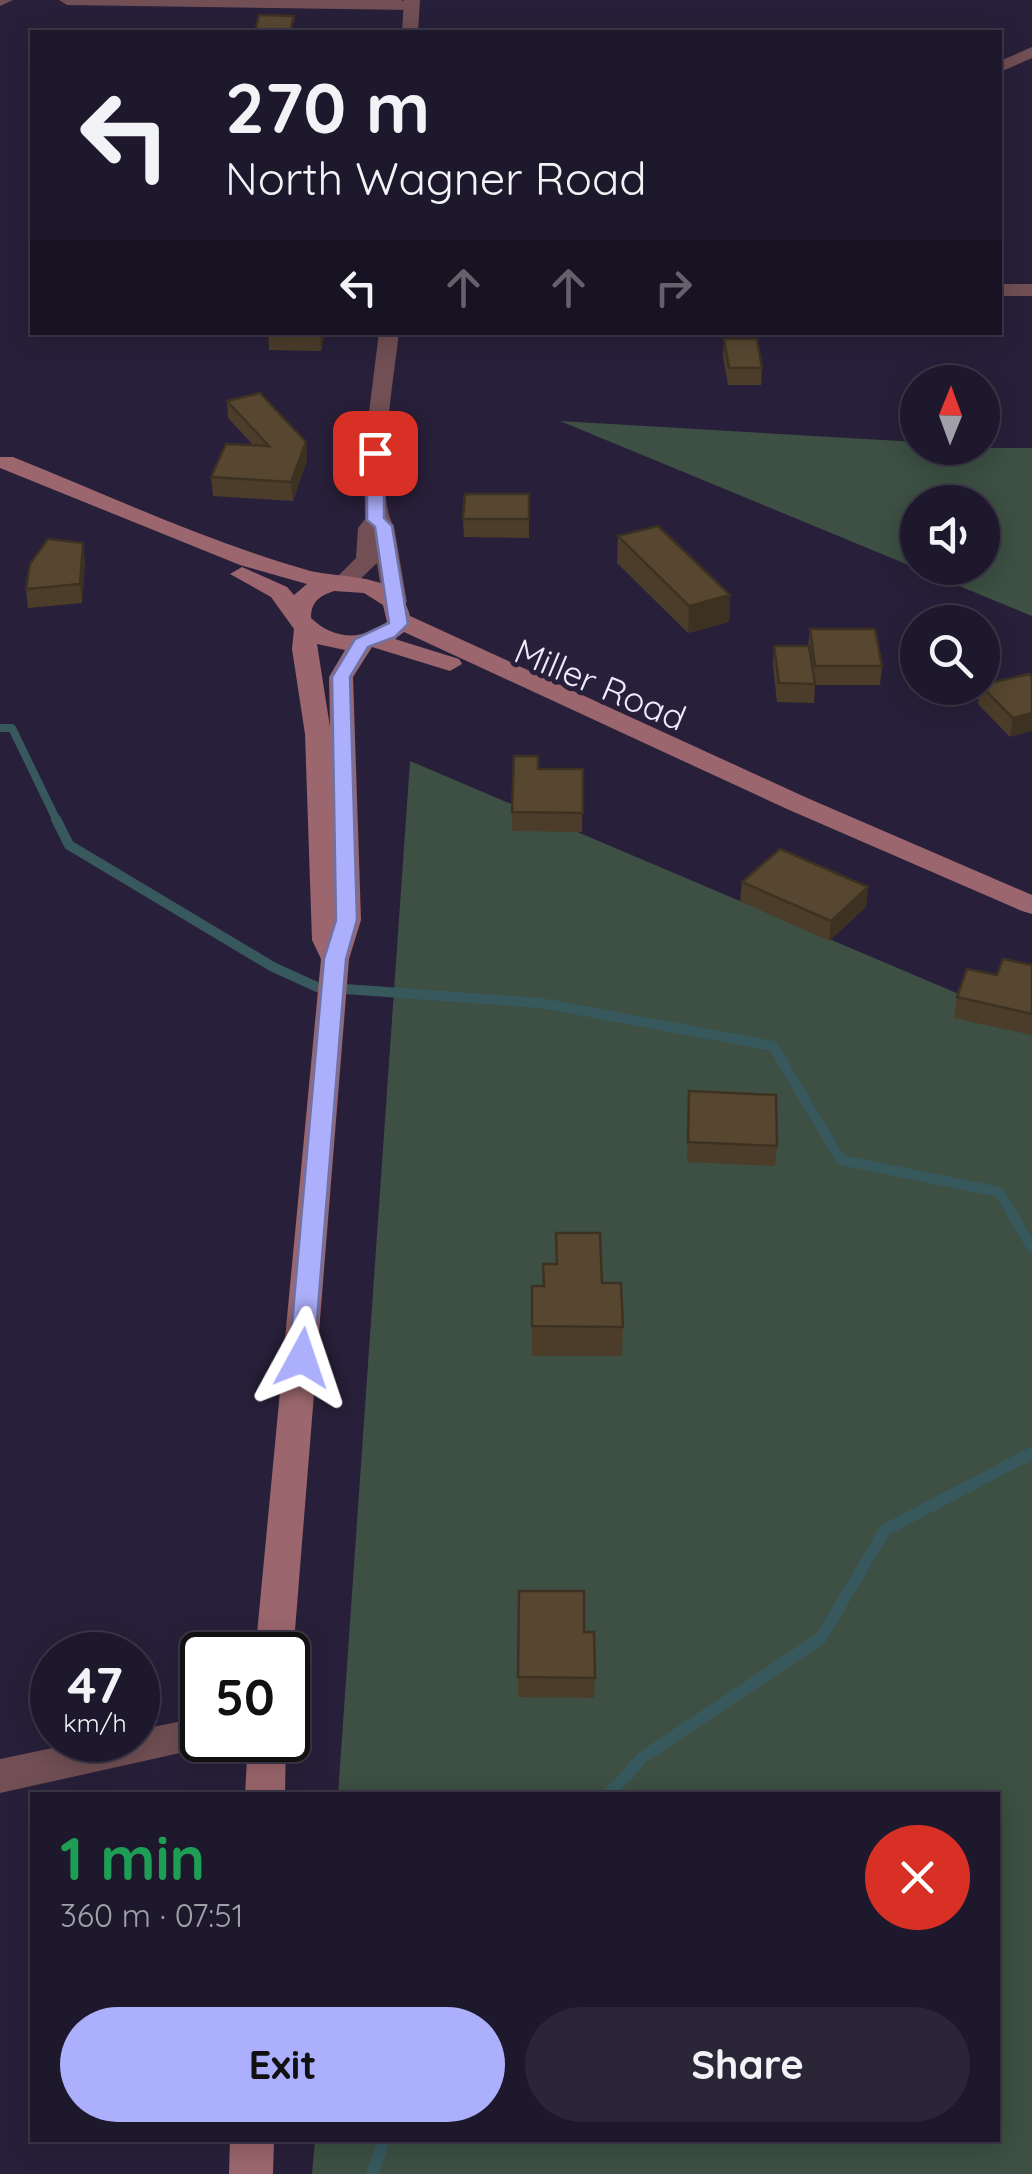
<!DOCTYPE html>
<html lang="en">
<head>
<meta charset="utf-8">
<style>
	body { margin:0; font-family:Quicksand,sans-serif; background:#2b2538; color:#f1f3f6; height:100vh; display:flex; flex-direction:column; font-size:38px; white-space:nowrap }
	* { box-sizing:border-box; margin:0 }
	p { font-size:32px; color:#a1a0a9 }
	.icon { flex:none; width:55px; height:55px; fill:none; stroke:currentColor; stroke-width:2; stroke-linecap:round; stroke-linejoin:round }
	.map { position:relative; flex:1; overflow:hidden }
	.drawer { position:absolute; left:30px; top:1792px; width:970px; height:350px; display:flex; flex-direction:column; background:#1e182c; border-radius:0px; box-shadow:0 5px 25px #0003,0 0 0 2px #3c3748 }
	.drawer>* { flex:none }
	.banner { position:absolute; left:30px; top:30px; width:972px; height:305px; border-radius:0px; box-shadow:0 5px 25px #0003,0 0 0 2px #3c3748; background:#1e182c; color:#f1f3f6; overflow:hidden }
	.needle { width:65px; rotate:1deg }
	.controls { position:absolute; left:900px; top:365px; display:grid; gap:20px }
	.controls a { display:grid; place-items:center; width:100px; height:100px; border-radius:50%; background:#1e182c; box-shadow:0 5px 25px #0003,0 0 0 2px #3c3748; font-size:50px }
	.speed { position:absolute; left:30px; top:1632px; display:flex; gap:20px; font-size:50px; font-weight:700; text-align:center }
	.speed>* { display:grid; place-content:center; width:130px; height:130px; border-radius:50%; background:#1e182c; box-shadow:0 5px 25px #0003,0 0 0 2px #3c3748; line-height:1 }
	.speed small { font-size:25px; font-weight:400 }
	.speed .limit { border:5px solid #111; border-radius:15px; background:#fff; color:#111 }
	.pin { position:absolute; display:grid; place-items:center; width:85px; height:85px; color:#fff; margin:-42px; border-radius:20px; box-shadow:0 5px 15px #0006 }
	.me { position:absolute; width:110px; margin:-55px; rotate:5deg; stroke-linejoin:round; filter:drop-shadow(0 0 8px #0008) }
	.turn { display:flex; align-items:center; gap:35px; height:210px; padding:0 30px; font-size:45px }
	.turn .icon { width:130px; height:130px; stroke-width:2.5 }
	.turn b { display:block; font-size:70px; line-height:85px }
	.lanes { display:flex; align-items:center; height:95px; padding:0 30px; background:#0003; justify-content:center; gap:50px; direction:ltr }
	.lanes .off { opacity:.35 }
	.round { display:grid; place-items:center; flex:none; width:105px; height:105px; border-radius:52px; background:#2b2538 }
	.overview { display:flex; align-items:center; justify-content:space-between; height:170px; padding:0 30px }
	h1 { font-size:60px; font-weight:800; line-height:75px; color:#1e9e55 }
	.button { display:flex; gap:20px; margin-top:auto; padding:20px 30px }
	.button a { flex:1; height:115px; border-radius:60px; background:#acaffb; color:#111; font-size:40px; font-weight:800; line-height:115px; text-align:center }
	.button a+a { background:#2b2538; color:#f1f3f6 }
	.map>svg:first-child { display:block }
	.green { fill:#3d5043; fill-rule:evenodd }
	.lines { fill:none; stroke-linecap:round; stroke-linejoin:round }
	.stream-far2 { stroke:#37595e; stroke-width:8 }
	.stream-far1 { stroke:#37595e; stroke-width:10 }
	.stream { stroke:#37595e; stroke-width:12 }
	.minor { fill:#714f54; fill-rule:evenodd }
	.tertiary { fill:#714f54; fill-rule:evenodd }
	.secondary { fill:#9b666d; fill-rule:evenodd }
	.wall { fill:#4b3d2a }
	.shaded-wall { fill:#3d3222 }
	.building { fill:#574731; stroke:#3d3222; stroke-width:2.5 }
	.route { fill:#acaffb; stroke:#7072a3; stroke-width:2.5 }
	.labels { text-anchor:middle; stroke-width:10; stroke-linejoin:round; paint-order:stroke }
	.street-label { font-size:35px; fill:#efeafc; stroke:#28203a }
</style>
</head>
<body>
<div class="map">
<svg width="1032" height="2174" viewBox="0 0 1032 2174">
	<rect width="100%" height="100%" fill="#28203a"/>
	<g class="green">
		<path d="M560,421L917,442L918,448H1032V616ZM918,502H982V568H918Z"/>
		<path d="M410,761L1032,1025V2174H312L315,2140H998V1795H338Z"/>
	</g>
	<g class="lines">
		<path class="stream-far2" d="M0,728H12L57,821"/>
		<path class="stream-far1" d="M56,819L69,845L273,967L317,987L541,1003L773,1046L841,1160L999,1192L1032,1248"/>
		<g class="stream">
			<path d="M608,1795L643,1757L821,1638L885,1530L1032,1453"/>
			<path d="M372,2174L384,2140"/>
		</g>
		<g class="minor">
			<path d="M0,0H13L0,6Z"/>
			<path d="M59,0H401L419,5L411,10L67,5Z"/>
			<path d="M1032,47V58L1000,72V61Z"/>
			<rect x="1000" y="284" width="32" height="12"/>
			<path d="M202,1717V1740H218L216,1745L0,1793V1759L91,1740H138V1730Z"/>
		</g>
		<g class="tertiary">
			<path d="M404,0H420L418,32H402Z"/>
			<path d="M379,332H399C395,371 373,498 394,526L407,602L395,609L383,602L377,563L351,588H335L331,583L356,558L358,528L365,519L364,453Z"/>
		</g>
		<g class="secondary">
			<path d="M0,457H13C110,496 206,541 307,570C342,580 400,570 410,616L805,797L1032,895V914L1022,911L787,809L404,632L395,639L459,659L462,664L450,671L372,647L353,677L361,920L349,959L293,1655L288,1665V1655H255L321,959L312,940L305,734L292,649L294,629L271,597L230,574L242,567L287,587L294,595L307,584L240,565L0,468ZM334,591L364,593L383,605L387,622C362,641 334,640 311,618C311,602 319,596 334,591ZM317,644L345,650L329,677L330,727Z"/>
			<path d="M248,1740H286L285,1795H245Z"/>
			<path d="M230,2140H274L273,2174H229Z"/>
		</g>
	</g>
	<g class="wall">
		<path d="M268,332H325L321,351L269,350Z"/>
		<path d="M724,339L762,368L761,385H728L723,357Z"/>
		<path d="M227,401L306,442L307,460L293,501L213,496L211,477L253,445L228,418Z"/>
		<path d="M529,494V538L464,537L463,519Z"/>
		<path d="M618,536L730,595L729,622L688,633L617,563Z"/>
		<path d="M85,562L82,603L28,608L26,589Z"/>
		<path d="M810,629L882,666L880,685H815L814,703L777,702L773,665L774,646H808Z"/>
		<path d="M1029,674L1010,737L978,704L980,688Z"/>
		<path d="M538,769H583L582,832L512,831V812Z"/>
		<path d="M742,882L868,887L866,907L829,941L740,901Z"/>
		<path d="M1032,965V1035L954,1018L957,997L997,975Z"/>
		<path d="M688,1112L777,1146L775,1166L687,1162Z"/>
		<path d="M602,1283L623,1327L622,1356H532V1286Z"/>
		<path d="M519,1591L595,1678L594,1698L518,1697Z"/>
	</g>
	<g class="shaded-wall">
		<path d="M320,332H325L321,351Z"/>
		<path d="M306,442L307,460L293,501L291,482Z"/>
		<path d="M83,543L85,562L82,603L80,584Z"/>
		<path d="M730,595L729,622L688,633L689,606Z"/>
		<path d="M1032,713V731L1010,737L1013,718Z"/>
		<path d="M868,887L866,907L829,941L831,921Z"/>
	</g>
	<g class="building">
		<path d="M259,15L294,16L290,32H255Z"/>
		<path d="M724,339H757L762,368H729Z"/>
		<path d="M260,393L306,442L291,482L211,477L226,444L269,446L227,401Z"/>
		<path d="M465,494H529V519H463Z"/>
		<path d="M658,526L730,595L689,606L618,536Z"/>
		<path d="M48,539L83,543L80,584L26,589L30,564Z"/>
		<path d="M810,629H875L882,666H815Z"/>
		<path d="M774,646H809L815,684L779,683Z"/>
		<path d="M1029,674L1032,677V713L1013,718L982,687V685Z"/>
		<path d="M514,756H538V769H583V813L512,812Z"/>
		<path d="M780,849L868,887L831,921L742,882Z"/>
		<path d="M1003,959L1032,965V1014L957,997L967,969L997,975Z"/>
		<path d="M689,1091L776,1095L777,1146L688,1142Z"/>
		<path d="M556,1233H600L602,1283H621L623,1327L532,1326V1286H544L543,1264H557Z"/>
		<path d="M519,1591H584V1632H594L595,1678L518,1677Z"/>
	</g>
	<path class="route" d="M375,448L384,453V518L392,526L408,624L395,637L368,647L350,677L357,920L346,959L314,1358L302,1367L289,1358L324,959L336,920L332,677L355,639L389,623L375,527L367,520V453Z"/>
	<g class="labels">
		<g class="street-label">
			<text transform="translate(600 685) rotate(23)" y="12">Miller Road</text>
		</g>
	</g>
</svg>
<div class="controls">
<a><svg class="needle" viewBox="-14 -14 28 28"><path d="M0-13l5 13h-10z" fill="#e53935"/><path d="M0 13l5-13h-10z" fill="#a1a0a9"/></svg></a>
<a><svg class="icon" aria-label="sound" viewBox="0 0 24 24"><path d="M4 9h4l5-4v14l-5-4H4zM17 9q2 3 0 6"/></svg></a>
<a><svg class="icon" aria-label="search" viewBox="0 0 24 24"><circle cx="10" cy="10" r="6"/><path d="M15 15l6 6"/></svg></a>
</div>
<div class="speed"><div>47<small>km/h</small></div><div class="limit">50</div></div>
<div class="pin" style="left:375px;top:453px;background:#d93025"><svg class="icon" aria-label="arrive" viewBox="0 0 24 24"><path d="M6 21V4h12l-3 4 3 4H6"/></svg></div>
<svg class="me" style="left:302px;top:1358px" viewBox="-20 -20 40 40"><path d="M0-17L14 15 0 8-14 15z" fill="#acaffb" stroke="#fff" stroke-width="4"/></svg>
<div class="banner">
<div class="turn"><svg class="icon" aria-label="left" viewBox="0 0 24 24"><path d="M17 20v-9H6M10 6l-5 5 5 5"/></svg><div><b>270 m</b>North Wagner Road</div></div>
<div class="lanes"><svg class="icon" aria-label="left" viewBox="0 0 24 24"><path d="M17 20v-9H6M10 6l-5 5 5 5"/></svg><svg class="icon off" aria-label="ahead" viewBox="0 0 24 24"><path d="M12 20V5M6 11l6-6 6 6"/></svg><svg class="icon off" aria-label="ahead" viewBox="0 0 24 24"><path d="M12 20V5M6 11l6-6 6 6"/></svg><svg class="icon off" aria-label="right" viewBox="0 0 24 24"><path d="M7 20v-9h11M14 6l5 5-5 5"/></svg></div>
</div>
<section class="drawer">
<div class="overview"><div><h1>1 min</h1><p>360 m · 07:51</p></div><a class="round" style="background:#d93025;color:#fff"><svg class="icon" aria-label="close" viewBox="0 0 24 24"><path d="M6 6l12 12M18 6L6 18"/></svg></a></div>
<div class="button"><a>Exit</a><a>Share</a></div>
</section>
</div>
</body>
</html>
